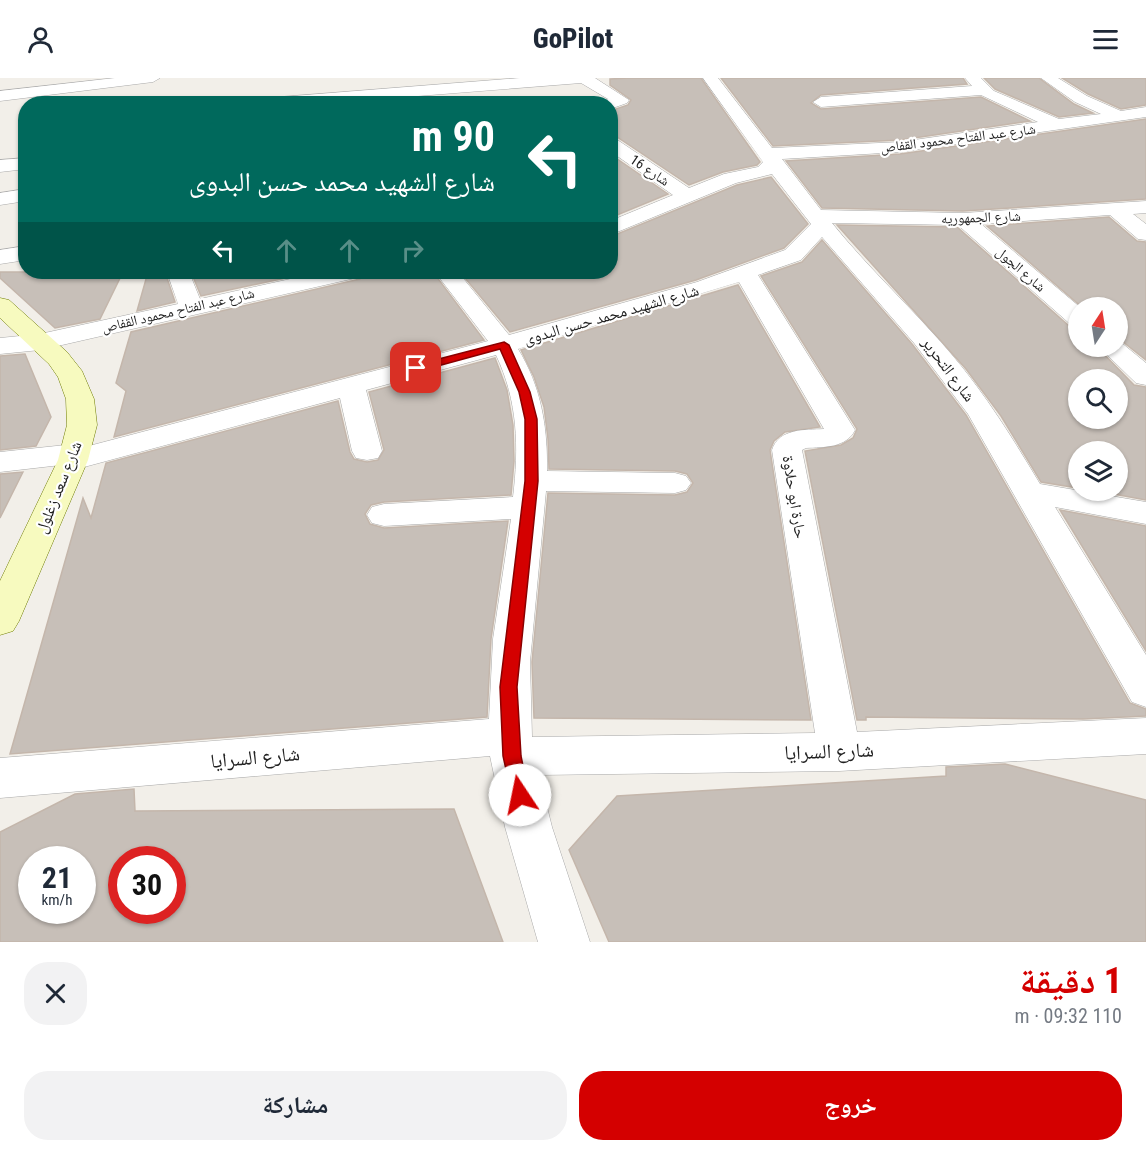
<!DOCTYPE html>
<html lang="ar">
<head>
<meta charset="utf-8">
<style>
	body { margin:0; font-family:"Roboto Condensed","Noto Naskh Arabic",sans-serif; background:#f2f2f3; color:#1f2937; direction:rtl; height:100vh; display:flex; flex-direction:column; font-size:22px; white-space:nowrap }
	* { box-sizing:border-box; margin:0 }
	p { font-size:20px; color:#747a83 }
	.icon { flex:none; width:33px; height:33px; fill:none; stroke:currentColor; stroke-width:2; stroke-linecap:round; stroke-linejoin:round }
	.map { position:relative; height:864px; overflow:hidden; direction:ltr }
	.sheet { display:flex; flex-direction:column; background:#fff; flex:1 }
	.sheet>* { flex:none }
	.top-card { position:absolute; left:18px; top:18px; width:600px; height:183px; border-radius:24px; box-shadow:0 2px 4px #0004; direction:rtl; background:#00695c; color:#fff; overflow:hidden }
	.needle { width:39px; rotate:12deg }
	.controls { position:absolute; left:1068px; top:219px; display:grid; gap:12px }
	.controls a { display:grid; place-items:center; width:60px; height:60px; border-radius:50%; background:#fff; box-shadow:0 2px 4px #0004; font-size:30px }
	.speed { position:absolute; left:18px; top:768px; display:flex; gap:12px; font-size:30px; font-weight:700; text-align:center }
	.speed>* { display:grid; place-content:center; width:78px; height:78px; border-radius:50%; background:#fff; box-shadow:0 2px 4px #0004; line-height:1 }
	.speed small { font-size:15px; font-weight:400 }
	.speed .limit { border:9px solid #d22; background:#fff; color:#111 }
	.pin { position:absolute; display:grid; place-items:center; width:51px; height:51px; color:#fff; margin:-26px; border-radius:12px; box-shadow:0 3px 9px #0006 }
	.me { position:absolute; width:66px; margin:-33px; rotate:349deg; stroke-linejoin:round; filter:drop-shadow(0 0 4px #0008) }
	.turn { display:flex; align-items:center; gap:21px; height:126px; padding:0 24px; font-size:27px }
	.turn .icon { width:78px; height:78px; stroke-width:2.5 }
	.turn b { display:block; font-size:42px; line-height:51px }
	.lanes { display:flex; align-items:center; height:57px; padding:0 24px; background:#0003; justify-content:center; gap:30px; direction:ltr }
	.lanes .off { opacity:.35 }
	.round { display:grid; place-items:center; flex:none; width:63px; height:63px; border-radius:24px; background:#f2f2f3 }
	.overview { display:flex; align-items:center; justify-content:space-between; height:102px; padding:0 24px }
	h1 { font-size:36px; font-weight:800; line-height:45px; color:#d40000 }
	.button { display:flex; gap:12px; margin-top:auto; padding:12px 24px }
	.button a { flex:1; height:69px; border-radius:24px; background:#d40000; color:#fff; font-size:24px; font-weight:800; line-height:69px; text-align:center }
	.button a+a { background:#f2f2f3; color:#1f2937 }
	header { display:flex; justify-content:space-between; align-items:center; height:78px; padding:0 24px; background:#fff; font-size:27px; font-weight:800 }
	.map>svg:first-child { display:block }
	.building { fill:#c7bfb8; stroke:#c4b6ab; stroke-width:1.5; fill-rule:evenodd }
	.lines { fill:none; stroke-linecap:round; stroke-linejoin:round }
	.street-casing { stroke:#a9a9a9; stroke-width:1 }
	.secondary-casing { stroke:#707d05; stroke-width:1 }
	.street { fill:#fff; fill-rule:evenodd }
	.secondary { fill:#f7fabf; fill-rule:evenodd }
	.route { fill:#d40000; stroke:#8a0000; stroke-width:1.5 }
	.labels { text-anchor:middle; stroke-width:4.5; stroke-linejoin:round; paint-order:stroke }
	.far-street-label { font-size:14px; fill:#222; stroke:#fff }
	.street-label { font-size:16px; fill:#222; stroke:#fff }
	.near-street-label { font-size:20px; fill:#222; stroke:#fff }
</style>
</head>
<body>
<header><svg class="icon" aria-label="menu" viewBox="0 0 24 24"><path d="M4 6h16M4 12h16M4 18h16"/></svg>GoPilot<svg class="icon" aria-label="person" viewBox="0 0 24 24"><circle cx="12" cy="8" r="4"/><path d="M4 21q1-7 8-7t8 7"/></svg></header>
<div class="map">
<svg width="1146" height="864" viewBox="0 0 1146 864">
	<rect width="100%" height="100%" fill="#f2efe9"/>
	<g class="building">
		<path d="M629,0H701L760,84L757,87L723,94L689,107L617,59L610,58V33L628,27L631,22L610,7V1Z"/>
		<path d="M721,0H963L967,6L821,17L811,25L821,31L981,19L1030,43L900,62L773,68Z"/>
		<path d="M984,0H1039L1074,26L1093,35L1059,39L995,11Z"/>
		<path d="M1062,0H1146V27L1121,31L1088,16Z"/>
		<path d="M1146,41V121L963,133L822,130L786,83L900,76Z"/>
		<path d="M610,76L668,116L610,140Z"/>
		<path d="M771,99L808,146L784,170L696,202L510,254L460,194H610V159L737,107Z"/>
		<path d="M1109,139L1137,163L1146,164V282L1118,260V230H1083L987,148Z"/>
		<path d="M837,147L957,149L1068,247L1078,249V268H1096L1134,307L1146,309V422L1092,412H1118V374H1078V410L1041,404L1001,338L966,291ZM1078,302H1118V340H1078Z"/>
		<path d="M822,162L912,266L966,337L1130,625L1146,631V638L1083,641L866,639V642H857L805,373L841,367L853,360L857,351L761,198L802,184Z"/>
		<path d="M0,194H123L100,241L55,250L0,200Z"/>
		<path d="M148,194H165L175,224L137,233Z"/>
		<path d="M191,194H314L201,218Z"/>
		<path d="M364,194H433L484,262L114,359L126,313L116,305L131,254L360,201Z"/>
		<path d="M738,207L820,349L785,354L774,363L770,372L811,642L534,640L532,584L548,415L675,417L687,414L693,405L687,396L675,393L549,391L548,361L544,329L534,299L521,272Z"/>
		<path d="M25,276L51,339L36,368L0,372V278Z"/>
		<path d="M495,280L507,312L513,347L514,383L511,417L384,424L371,427L365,436L370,446L384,450L508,443L491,561L487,639L10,676L83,420L91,440L106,385L338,323L350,374L354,381L367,384L378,382L384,372L369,314Z"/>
		<path d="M23,394L0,440V396Z"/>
		<path d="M1060,432L1146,448V573Z"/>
		<path d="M1005,686L1146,722V864H609L569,772L617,718L946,698V689Z"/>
		<path d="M134,711L135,733L454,731L503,864H0V754L75,716ZM32,782H82V832H32ZM122,782H172V832H122Z"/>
	</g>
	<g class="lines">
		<g class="street-casing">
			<g id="street">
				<path d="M115,0H160L153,4L0,23V13Z"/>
				<path d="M520,0H595L629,22L627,25L610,31V26H602L608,21L581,5L317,26L260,25L268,20Z"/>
				<path d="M703,0H718L772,70L900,64L1038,44L981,17L821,29L813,24L821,19L972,8L965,0H981L994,13L1059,41L1101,36L1075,24L1041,0H1058L1087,18L1121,33L1146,29V39L900,74L782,81L821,132L963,135L1146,123V135L1133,136L1146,146V162L1138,161L1110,137L981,146L1081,230H1078V247L1069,245L958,147L832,145C869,191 914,232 952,277C986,317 1013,361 1040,406L1146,424V446L1055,429L1146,577V629L1132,624L968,336L914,265L822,159L801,182L758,197L855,352C846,370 824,369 806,370L802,372L857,654L1146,640V676L839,693L539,697L552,749L590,864H538L505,749L490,678L0,720V680L489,641L493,561L511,441L384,448L372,445L367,437L372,429L384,426L513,419C519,370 518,323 496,277L366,312L382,373L378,380L367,382L356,380L352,373L340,320L73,392L61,387L0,394V374L75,366L85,369L488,263L435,194H458L509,257L697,204L785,172L811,146L772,96L736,105L610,157V143L673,117L610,73V60L616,61L689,110L724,96L758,89L763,84ZM739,204L824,351C805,352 779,350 772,372L815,655L532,659L530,584L546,413L675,415L686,412L691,405L686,398L675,395L547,393C548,350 541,308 518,271Z"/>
				<path d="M26,80V91L0,94V82Z"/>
				<path d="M26,111V123L0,127V115Z"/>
				<path d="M26,168V182L0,186V172Z"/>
				<path d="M167,194H189L200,221L322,194H362L359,199L351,201L40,272L0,276V260L40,256L178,226Z"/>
				<path d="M1118,262L1146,285V307L1136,305L1098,268H1118Z"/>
			</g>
		</g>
		<g class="secondary-casing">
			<path id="secondary" d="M0,220L9,222L67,274L82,293L94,321L97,347L88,382L19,543L13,553L0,557V503L58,382L67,347L66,321L58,299L49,286L0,240Z"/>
		</g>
		<use href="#street" class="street"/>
		<use href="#secondary" class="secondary"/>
	</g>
	<path class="route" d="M504,264L509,267L530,314L537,341L538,403L517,609L521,678L529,717L527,723L520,726L513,723L503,678L500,609L525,403V341L519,314L500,271L416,294L411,290L412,288Z"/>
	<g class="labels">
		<g class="far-street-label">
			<text transform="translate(958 60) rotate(-7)" y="5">شارع عبد الفتاح محمود القفاص</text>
			<text transform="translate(650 92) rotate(34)" y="5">شارع 16</text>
			<text transform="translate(981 139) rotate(-2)" y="5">شارع الجمهوريه</text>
			<text transform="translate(1021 191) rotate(41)" y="5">شارع الجول</text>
			<text transform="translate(178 232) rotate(-13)" y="5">شارع عبد الفتاح محمود القفاص</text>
		</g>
		<g class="street-label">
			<text transform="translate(611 236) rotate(-16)" y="6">شارع الشهيد محمد حسن البدوى</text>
			<text transform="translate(949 291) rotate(53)" y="6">شارع التحرير</text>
			<text transform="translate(58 409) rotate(-68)" y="6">شارع سعد زغلول</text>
			<text transform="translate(795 419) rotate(81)" y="6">حارة ابو حلاوة</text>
		</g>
		<g class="near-street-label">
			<text transform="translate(829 673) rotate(-2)" y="7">شارع السرايا</text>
			<text transform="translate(255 679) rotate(-5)" y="7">شارع السرايا</text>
		</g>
	</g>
</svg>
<div class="controls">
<a><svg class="needle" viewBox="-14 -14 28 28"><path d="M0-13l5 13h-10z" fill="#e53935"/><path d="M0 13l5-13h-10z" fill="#747a83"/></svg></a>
<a><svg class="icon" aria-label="search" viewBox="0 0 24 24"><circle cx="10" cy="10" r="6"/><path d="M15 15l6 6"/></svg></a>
<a><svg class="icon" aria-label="layers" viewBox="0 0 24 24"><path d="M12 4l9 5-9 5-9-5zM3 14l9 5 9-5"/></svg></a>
</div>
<div class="speed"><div>21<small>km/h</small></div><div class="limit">30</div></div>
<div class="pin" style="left:416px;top:290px;background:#d93025"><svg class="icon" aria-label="arrive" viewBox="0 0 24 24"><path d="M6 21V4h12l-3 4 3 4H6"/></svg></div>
<svg class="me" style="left:520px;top:717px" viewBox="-20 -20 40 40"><circle r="19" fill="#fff"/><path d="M0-13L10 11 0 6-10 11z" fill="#d40000"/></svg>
<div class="top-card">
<div class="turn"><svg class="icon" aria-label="left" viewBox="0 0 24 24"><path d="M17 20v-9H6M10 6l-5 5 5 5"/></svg><div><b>90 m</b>شارع الشهيد محمد حسن البدوى</div></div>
<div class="lanes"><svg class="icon" aria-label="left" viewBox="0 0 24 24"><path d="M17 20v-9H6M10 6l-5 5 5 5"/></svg><svg class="icon off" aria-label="ahead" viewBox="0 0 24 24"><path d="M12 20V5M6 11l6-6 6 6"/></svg><svg class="icon off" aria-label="ahead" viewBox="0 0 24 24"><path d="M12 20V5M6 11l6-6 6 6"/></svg><svg class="icon off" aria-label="right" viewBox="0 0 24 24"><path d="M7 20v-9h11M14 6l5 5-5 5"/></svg></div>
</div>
</div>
<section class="sheet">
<div class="overview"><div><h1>1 دقيقة</h1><p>110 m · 09:32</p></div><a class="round"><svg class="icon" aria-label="close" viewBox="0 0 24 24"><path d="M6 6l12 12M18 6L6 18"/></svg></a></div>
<div class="button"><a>خروج</a><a>مشاركة</a></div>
</section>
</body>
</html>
